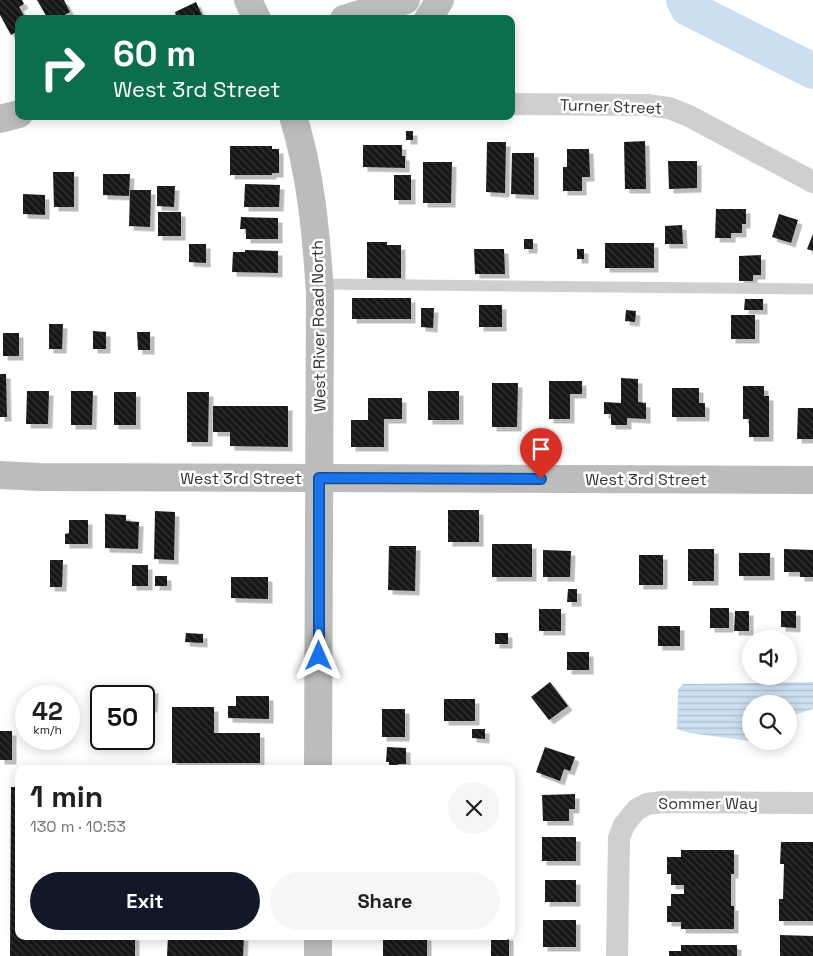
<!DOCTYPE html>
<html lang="en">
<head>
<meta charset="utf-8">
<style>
	body { margin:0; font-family:"Space Grotesk",sans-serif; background:#f6f6f6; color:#202124; height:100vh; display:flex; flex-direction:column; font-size:19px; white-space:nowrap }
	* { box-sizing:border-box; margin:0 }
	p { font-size:16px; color:#757577 }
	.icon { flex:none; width:28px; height:28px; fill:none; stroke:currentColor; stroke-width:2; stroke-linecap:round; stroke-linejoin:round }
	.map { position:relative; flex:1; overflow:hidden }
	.drawer { position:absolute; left:15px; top:765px; width:500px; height:175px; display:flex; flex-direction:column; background:#fff; border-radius:10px; box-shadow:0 2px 12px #0003 }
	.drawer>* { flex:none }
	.banner { position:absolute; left:15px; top:15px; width:500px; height:105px; border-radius:10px; box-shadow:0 2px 12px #0003; background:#0b6e4f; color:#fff; overflow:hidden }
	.tools { position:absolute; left:742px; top:630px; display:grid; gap:10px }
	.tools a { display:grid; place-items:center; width:55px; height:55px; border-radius:50%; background:#fff; box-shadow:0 2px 12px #0003; font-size:25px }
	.speed { position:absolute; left:15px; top:685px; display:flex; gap:10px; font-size:25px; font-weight:700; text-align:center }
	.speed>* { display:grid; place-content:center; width:65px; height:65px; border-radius:50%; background:#fff; box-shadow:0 2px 12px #0003; line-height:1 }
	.speed small { font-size:12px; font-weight:400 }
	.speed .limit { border:2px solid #111; border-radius:8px; background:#fff; color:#111 }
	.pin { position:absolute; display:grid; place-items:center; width:42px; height:42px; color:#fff; margin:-51px -21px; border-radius:50% 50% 50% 0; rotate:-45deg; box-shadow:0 0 5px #0007 }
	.pin .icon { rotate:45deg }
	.me { position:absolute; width:55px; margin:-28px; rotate:0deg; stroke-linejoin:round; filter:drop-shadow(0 0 4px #0008) }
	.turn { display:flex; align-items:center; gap:18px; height:105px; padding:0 15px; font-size:22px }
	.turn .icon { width:65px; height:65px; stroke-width:2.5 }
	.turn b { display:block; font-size:35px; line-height:42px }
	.round { display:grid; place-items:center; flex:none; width:52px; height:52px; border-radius:26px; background:#f6f6f6 }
	.summary { display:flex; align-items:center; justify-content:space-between; height:85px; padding:0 15px }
	h1 { font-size:30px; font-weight:600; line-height:38px }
	.button { display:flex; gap:10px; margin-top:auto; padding:10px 15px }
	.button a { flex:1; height:58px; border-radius:30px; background:#111827; color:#fff; font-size:20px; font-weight:600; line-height:58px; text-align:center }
	.button a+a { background:#f6f6f6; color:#202124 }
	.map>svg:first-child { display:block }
	.water { fill:url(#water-rules) }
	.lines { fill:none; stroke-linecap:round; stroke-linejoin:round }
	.river { stroke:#cbdff0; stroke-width:36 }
	.building { fill:url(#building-back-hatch); filter:url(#shadow) }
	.service { stroke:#cfcfcf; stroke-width:11 }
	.minor { stroke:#cfcfcf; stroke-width:22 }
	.secondary { stroke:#bcbcbc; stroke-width:28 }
	.route-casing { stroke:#114b97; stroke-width:12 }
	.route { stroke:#1a73e8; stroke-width:9 }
	.labels { text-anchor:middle; stroke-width:5; stroke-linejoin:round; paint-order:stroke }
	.street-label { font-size:16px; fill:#323232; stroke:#fff }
</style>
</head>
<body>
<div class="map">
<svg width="813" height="956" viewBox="0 0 813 956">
	<defs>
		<pattern id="water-rules" width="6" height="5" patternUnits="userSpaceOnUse" patternTransform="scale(1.25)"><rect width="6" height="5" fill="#cbdff0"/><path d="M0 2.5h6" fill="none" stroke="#afc0ce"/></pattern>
		<pattern id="building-back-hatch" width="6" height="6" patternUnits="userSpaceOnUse" patternTransform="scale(1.25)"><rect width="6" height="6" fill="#191919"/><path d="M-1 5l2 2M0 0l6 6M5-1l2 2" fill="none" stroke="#323232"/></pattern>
		<filter id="shadow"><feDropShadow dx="4.5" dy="4.5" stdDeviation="0" flood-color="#0004"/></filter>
	</defs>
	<rect width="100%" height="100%" fill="#fff"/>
	<path class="water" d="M813,682V709L789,717V704H751V741L689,733L677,729L678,689L683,684Z"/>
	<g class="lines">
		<path class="river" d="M684,0L688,8L813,71"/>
	</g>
	<g class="building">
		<path d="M0,0H22L24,4L19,7L26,19H19V30L11,35L0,15Z"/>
		<path d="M37,0H64L70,12L57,19H48Z"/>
		<path d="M196,2L204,19H171L176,16L175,12Z"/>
		<rect x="406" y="131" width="7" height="9"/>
		<path d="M645,141L646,189H625L624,142Z"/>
		<path d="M487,142H506L505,193L486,192Z"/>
		<path d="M363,145H402V156H405V168L363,167Z"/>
		<path d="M230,146H272V149H279V173H272V175H230Z"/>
		<path d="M567,149H589L590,177H582V191H563V167H567Z"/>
		<path d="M512,153H534V195L511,194Z"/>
		<path d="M668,161H697V188L669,189Z"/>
		<path d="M423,162H452L451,203H423Z"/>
		<path d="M53,172H74V207H54Z"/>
		<path d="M103,174H130L129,196L103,195Z"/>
		<rect x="394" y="175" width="17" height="25"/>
		<path d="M245,184L280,185L279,207H244Z"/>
		<path d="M157,186H175L174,207L157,206Z"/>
		<path d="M130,190H151L150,227L129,226Z"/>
		<path d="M23,194L45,195V215L23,214Z"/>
		<path d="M716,209H746V224H742V233H731V238H715Z"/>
		<rect x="158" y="212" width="23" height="24"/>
		<path d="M779,214L798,220L791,243L772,237Z"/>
		<path d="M241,217L278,218V239H246V229H240Z"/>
		<path d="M682,225L683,244H665V226Z"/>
		<path d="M813,234V251L807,249Z"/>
		<rect x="524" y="239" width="9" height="10"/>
		<path d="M367,242H387V245H401V278H367Z"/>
		<rect x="605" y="243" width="49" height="25"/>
		<path d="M189,244H206V263L189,262Z"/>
		<path d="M474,249H504L505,274H475Z"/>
		<rect x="577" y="249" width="7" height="10"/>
		<path d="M245,250L278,251V273L232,272L233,252H245Z"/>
		<path d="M761,255V275H753V281H739V256Z"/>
		<rect x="352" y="298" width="59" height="21"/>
		<path d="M745,299H763V310H744Z"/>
		<rect x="479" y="305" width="23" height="22"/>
		<path d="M421,308H434L433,328L421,327Z"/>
		<path d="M626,310L636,311L635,322L625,321Z"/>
		<rect x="731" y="315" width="24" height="24"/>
		<path d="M49,324H63L62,349H49Z"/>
		<path d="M93,331L106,332V349H93Z"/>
		<path d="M137,332H150V350H138Z"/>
		<rect x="3" y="333" width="16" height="23"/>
		<path d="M0,374H6L7,417H0Z"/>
		<path d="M621,378L638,379V402L646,403V419L627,418V425H611V414H604V402L621,403Z"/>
		<path d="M549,381H582V394H570V419H549Z"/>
		<path d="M492,383H518L517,427H492Z"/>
		<path d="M743,386H764V396H769V437H749V419H743Z"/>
		<path d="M672,388H699V403H705V417H672Z"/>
		<path d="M27,391H49L48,424H26Z"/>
		<path d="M71,391H93L92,425H71Z"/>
		<rect x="428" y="391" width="31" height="29"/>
		<rect x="114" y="392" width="22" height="33"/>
		<path d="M187,392H209L208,442H187Z"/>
		<path d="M368,398H402V419H384V447H351V420H368Z"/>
		<path d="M213,406H288V447L230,446V432H213Z"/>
		<path d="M798,408H813V439H797Z"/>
		<rect x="448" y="510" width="31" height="32"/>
		<path d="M155,511L175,512L174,560L154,559Z"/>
		<path d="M105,514L126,515V521L139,522L138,549L105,548Z"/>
		<path d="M69,520H88V544H65V534L69,533Z"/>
		<rect x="492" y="544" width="40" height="33"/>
		<path d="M389,546H416L415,591L388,590Z"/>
		<rect x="688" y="549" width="26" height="32"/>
		<path d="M784,549L813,550V577H800V572H784Z"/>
		<path d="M543,550L571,551L570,577H543Z"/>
		<rect x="739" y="553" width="31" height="23"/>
		<rect x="639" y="555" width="24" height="30"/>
		<path d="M50,560H63L62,587H50Z"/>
		<rect x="132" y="565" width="16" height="21"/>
		<rect x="155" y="576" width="12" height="10"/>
		<path d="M231,577H268V599L231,598Z"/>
		<path d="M568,589H577V602H567Z"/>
		<rect x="710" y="608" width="19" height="20"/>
		<rect x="539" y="609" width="22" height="22"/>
		<path d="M735,611H749V631H734Z"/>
		<path d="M781,611H796V628L781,627Z"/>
		<rect x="658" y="626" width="22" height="20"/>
		<path d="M186,633L203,634V643L185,642Z"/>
		<rect x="495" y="633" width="13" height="11"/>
		<rect x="567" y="652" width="22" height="18"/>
		<path d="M550,682L568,706L549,720L531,697Z"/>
		<path d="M130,688L154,689L153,708L144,707V696H130Z"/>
		<path d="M236,696H269V719L228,718V706H236Z"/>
		<rect x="444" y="699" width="31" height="22"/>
		<path d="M172,707H214V733H260V763H172Z"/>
		<rect x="382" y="709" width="23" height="28"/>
		<path d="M472,729H485V739L472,738Z"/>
		<rect x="0" y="731" width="12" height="29"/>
		<path d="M387,747L406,748V764H398V766H402V769H377V766L389,767V762H386Z"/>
		<path d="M545,747L575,757L570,771L564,769L560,781L536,772Z"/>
		<path d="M11,787H19V936H135V956H10Z"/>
		<path d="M575,794V809H569V821H543L542,795Z"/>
		<rect x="542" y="837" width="34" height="24"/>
		<path d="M781,842H813V921H779V899H783L784,864H780Z"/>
		<path d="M681,850H734V874H731V906H734V929H681V922H667V906H671V894H684V885H671V874H667V857H681Z"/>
		<rect x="545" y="880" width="31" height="22"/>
		<rect x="543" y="920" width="33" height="27"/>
		<path d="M780,935L813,936V956H780Z"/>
		<path d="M168,936H244L243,956H167Z"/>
		<rect x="383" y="936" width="44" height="20"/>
		<rect x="491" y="936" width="18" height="20"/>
		<path d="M681,945H737V956H669V951H681Z"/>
	</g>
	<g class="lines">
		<path class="service" d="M319,284L813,289"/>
		<g class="minor">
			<path d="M511,104L646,105L669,108L689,116L813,182"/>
			<path d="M617,956L619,838L624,825L636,810L647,804L662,802L813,803"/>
		</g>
		<g class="secondary">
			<path d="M248,0L257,19"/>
			<path d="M344,19L406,0"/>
			<path d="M428,19L440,0"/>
			<path d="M293,116C311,174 316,233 320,293L318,769"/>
			<path d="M0,119L19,114"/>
			<path d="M0,475L39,477L813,480"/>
			<path d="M318,956V936"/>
		</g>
	</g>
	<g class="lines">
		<g class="route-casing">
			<path id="route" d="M319,656V478L541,479"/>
		</g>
		<use href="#route" class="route"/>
	</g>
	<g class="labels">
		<g class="street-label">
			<text transform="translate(611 106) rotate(2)" y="6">Turner Street</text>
			<text transform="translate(318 326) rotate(-91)" y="6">West River Road North</text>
			<text x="241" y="484">West 3rd Street</text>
			<text x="646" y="485">West 3rd Street</text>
			<text x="708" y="809">Sommer Way</text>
		</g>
	</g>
</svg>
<div class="tools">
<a><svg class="icon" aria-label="sound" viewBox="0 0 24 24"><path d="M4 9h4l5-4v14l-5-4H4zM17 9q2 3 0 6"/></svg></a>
<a><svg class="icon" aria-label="search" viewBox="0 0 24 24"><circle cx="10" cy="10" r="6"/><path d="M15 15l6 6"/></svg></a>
</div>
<div class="speed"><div>42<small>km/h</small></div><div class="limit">50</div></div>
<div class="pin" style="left:541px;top:479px;background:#d93025"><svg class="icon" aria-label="arrive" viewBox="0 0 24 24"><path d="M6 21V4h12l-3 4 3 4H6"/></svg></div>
<svg class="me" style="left:319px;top:656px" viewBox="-20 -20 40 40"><path d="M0-17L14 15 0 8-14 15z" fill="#1a73e8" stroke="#fff" stroke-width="4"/></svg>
<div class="banner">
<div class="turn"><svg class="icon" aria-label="right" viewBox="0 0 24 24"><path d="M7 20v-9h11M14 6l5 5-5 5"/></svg><div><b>60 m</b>West 3rd Street</div></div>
</div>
<section class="drawer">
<div class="summary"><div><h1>1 min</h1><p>130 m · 10:53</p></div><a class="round"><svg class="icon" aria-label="close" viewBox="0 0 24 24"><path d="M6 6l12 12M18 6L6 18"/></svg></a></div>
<div class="button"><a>Exit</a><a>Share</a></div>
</section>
</div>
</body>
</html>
